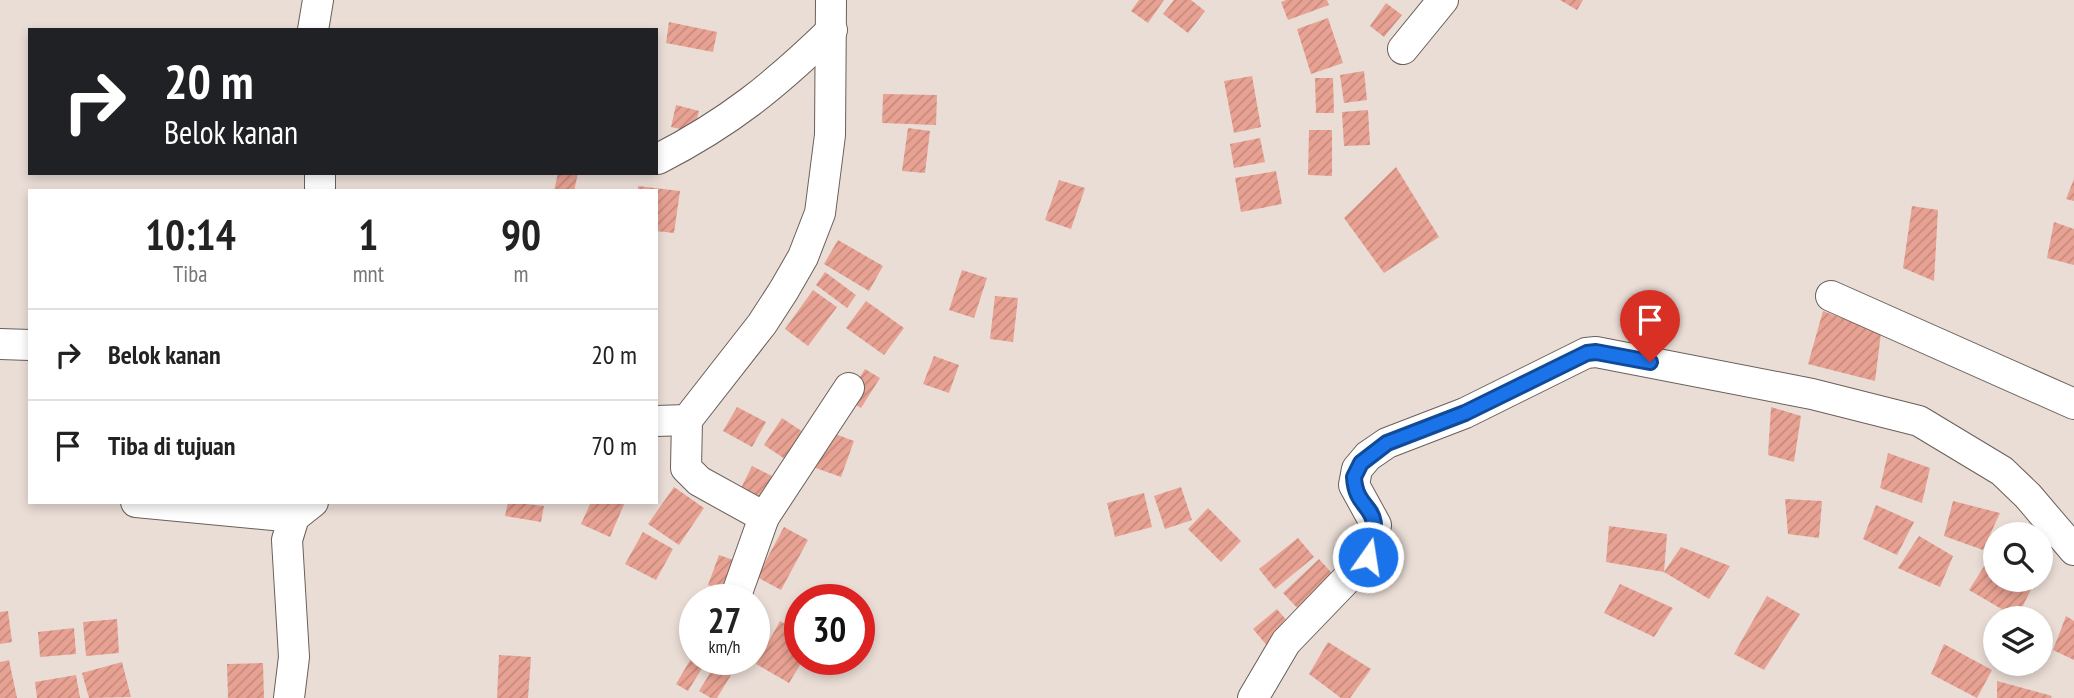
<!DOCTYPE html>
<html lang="id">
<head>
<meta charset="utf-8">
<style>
	body { margin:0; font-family:"PT Sans Narrow",sans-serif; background:#f6f6f6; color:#222; height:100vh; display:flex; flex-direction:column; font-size:26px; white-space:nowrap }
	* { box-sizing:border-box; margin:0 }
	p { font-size:23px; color:#767676 }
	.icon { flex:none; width:38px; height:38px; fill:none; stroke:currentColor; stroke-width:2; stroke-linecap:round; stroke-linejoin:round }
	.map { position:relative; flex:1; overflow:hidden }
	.sheet { position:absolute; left:28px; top:189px; width:630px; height:315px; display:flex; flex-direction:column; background:#fff; border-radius:0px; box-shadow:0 4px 10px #0003 }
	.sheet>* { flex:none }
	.top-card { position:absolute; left:28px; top:28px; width:630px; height:147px; border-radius:0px; box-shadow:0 4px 10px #0003; background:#202124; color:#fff; overflow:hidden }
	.controls { position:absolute; left:1983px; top:522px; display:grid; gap:14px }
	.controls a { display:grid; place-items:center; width:70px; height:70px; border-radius:50%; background:#fff; box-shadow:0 4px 10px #0003; font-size:35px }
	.speed { position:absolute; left:679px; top:584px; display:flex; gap:14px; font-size:35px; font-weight:700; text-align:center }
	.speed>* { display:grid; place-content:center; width:91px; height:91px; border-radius:50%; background:#fff; box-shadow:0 4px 10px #0003; line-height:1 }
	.speed small { font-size:18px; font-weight:400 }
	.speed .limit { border:10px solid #d22; background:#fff; color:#111 }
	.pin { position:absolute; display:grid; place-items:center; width:60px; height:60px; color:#fff; margin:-72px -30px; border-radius:50% 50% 50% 0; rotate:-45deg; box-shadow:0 0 7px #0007 }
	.pin .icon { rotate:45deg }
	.me { position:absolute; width:77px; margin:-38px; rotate:13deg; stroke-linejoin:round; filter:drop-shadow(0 0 5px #0008) }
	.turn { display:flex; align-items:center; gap:24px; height:147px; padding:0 21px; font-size:32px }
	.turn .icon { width:91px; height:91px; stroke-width:2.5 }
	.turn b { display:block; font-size:49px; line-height:60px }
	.eta { display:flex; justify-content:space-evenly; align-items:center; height:119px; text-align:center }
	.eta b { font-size:42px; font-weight:700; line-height:49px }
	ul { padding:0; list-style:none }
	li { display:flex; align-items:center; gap:21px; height:91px; padding:0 21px; border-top:2px solid #e0e0e0 }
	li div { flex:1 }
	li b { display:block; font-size:26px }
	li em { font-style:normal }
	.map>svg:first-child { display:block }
	.building { fill:url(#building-hatch) }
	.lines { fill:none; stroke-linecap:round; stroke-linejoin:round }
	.minor-casing { stroke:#6a5f59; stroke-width:32 }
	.minor { stroke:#fff; stroke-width:30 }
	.route-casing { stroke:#114b97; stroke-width:18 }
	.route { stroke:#1a73e8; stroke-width:12 }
</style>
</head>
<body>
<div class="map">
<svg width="2074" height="698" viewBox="0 0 2074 698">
	<defs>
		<pattern id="building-hatch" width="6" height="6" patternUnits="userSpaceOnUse" patternTransform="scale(1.75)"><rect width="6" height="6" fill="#e8a293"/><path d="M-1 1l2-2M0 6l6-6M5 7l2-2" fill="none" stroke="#c68a7d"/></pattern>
	</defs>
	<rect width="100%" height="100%" fill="#eaddd6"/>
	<g class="building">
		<path d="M1139,0H1164L1148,23L1131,11Z"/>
		<path d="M1174,0H1191L1205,11L1188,33L1163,14Z"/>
		<path d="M1286,0H1327L1329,5L1288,20L1281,2Z"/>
		<path d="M1560,0H1583L1577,10Z"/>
		<path d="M1386,3L1402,15L1384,37L1370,26Z"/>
		<path d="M1328,18L1343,63L1311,74L1297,29Z"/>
		<path d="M669,22L717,32L713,52L666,43Z"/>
		<path d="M1364,71L1367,100L1344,103L1340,75Z"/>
		<path d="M1252,76L1261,127L1234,133L1224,81Z"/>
		<path d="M1315,78H1333L1334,113H1316Z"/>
		<path d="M883,94L937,95L936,125L882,123Z"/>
		<path d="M676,105L699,111L694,132L671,127Z"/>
		<path d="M1368,110L1370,145L1344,146L1342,112Z"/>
		<path d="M908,128L930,131L925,173L902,171Z"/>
		<path d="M1309,130H1332V176L1308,175Z"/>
		<path d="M1260,138L1265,162L1234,168L1230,144Z"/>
		<path d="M1396,167L1439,237L1384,273L1344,218Z"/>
		<path d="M1276,171L1282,204L1241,212L1235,178Z"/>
		<path d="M558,173H578L574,191H554Z"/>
		<path d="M2074,179V201L2066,199Z"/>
		<path d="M1059,180L1085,188L1071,229L1045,220Z"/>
		<path d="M638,186L680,191L674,233L656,231V191H638Z"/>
		<path d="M1912,206L1938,210L1934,281L1903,268Z"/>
		<path d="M2054,222L2074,229V265L2047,258Z"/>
		<path d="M838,240L883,266L869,291L824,264Z"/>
		<path d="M962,270L987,278L974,318L949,310Z"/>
		<path d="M825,272L856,295L847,308L816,285Z"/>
		<path d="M813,290L837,307L808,346L785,329Z"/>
		<path d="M995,296L1018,298L1013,342L990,339Z"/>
		<path d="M866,301L904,328L884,355L846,328Z"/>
		<path d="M1823,311L1881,333L1875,381L1808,364Z"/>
		<path d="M934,356L959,365L949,393L923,384Z"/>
		<path d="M865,369L880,378L861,408L846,399Z"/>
		<path d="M737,407L766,422L752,447L723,431Z"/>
		<path d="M1771,407L1801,416L1794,462L1768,455Z"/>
		<path d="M782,418L812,438L794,465L764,445Z"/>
		<path d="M827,431L854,441L841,477L813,467Z"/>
		<path d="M1888,453L1930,468L1922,503L1880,488Z"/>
		<path d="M752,466L778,479L766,501L741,488Z"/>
		<path d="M674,487L704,508L679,545L648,524Z"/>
		<path d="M1181,487L1192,520L1165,529L1154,496Z"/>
		<path d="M1144,493L1152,527L1115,537L1107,503Z"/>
		<path d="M1785,499L1822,501L1819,538L1788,534Z"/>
		<path d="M1953,501L2000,513L1983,550L1944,536Z"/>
		<path d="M508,502L544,506L541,522L505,516Z"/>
		<path d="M591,502H625L610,537L581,524Z"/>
		<path d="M1876,505L1914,522L1897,555L1863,539Z"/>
		<path d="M1208,508L1241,541L1221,562L1188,529Z"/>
		<path d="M1609,526L1667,534L1664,572L1606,562Z"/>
		<path d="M784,527L808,540L781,590L757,577Z"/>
		<path d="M643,532L673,549L656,580L625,564Z"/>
		<path d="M1919,536L1953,556L1940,587L1898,568Z"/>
		<path d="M1298,538L1314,557L1275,589L1259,569Z"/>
		<path d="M1681,547L1730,566L1709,599L1664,572Z"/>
		<path d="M1992,554L1995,557V579H2026L2033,585L2017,618L1969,590Z"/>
		<path d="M719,555L742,563L731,593L708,585Z"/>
		<path d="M1319,559L1340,582L1304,615L1283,593Z"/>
		<path d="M1620,584L1673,608L1654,637L1604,613Z"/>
		<path d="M1767,596L1800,614L1764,670L1734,654Z"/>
		<path d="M1277,609L1293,628L1269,648L1253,629Z"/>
		<path d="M8,611L12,642L0,644V612Z"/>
		<path d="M2066,616L2074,621V660L2053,650Z"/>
		<path d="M117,619L119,653L86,656L83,622Z"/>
		<path d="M780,621L800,633V660H803L789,683L756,664Z"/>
		<path d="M74,628L76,654L40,657L38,632Z"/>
		<path d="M1328,642L1371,669L1350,698H1341L1309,674Z"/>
		<path d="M1944,644L1992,670L1977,698L1931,674Z"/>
		<path d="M695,652V660H707L688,691L676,684Z"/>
		<path d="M499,655L531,657L528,698H497Z"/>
		<path d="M9,660L17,698H0V662Z"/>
		<path d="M122,662L131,697L89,698L82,673Z"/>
		<path d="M263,663L264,698H228L227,664Z"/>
		<path d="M715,665L731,675L717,698H711L699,691Z"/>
		<path d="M76,675L80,698H37L35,682Z"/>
		<path d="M1997,681L2052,696L2051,698H1997Z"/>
	</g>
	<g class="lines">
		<g class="minor-casing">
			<g id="minor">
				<path d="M313,30L318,0"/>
				<path d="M1403,49L1443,0"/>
				<path d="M658,159C730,122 774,86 832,30"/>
				<path d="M320,173V191"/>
				<path d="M1831,296L2074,404"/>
				<path d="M0,344L30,345"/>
				<path d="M687,420L686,468L699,481L764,517"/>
				<path d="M656,421L687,420L762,324L784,290L803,257L820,213L830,135L831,0"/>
				<path d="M136,502L294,517"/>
				<path d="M738,590L764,517L849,388"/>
				<path d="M289,698L294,657L287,540L294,517L313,502"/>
				<path d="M1253,698L1286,642L1368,557L1376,525L1354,485L1357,469L1368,456L1387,443L1465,413L1586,353L1596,352L1812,394L1919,421L2002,471L2028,496L2074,550"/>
			</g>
		</g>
		<use href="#minor" class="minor"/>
	</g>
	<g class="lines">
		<g class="route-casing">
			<path id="route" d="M1368,557C1387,500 1356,516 1354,477L1361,463L1387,443L1465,413L1587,353L1596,352L1650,362"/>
		</g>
		<use href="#route" class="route"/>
	</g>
</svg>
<div class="controls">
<a><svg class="icon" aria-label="search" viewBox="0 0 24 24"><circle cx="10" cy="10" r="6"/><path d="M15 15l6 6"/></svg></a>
<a><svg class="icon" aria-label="layers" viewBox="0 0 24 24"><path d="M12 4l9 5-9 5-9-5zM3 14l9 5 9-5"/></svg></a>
</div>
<div class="speed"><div>27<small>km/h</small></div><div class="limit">30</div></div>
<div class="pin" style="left:1650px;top:362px;background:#d93025"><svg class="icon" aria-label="arrive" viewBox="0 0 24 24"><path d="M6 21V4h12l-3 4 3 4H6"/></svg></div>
<svg class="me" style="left:1368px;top:557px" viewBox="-20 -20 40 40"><circle r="17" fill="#1a73e8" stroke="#fff" stroke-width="3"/><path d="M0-11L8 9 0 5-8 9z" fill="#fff"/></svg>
<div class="top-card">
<div class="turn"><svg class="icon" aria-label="right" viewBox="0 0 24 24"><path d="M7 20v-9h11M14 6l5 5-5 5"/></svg><div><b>20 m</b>Belok kanan</div></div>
</div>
<section class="sheet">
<div class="eta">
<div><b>10:14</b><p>Tiba</p></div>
<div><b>1</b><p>mnt</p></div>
<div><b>90</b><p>m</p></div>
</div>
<ul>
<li><svg class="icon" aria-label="right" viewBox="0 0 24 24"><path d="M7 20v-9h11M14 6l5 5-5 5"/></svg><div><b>Belok kanan</b></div><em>20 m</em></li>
<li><svg class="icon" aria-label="arrive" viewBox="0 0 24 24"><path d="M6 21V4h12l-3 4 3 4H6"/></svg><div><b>Tiba di tujuan</b></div><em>70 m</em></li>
</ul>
</section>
</div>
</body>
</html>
